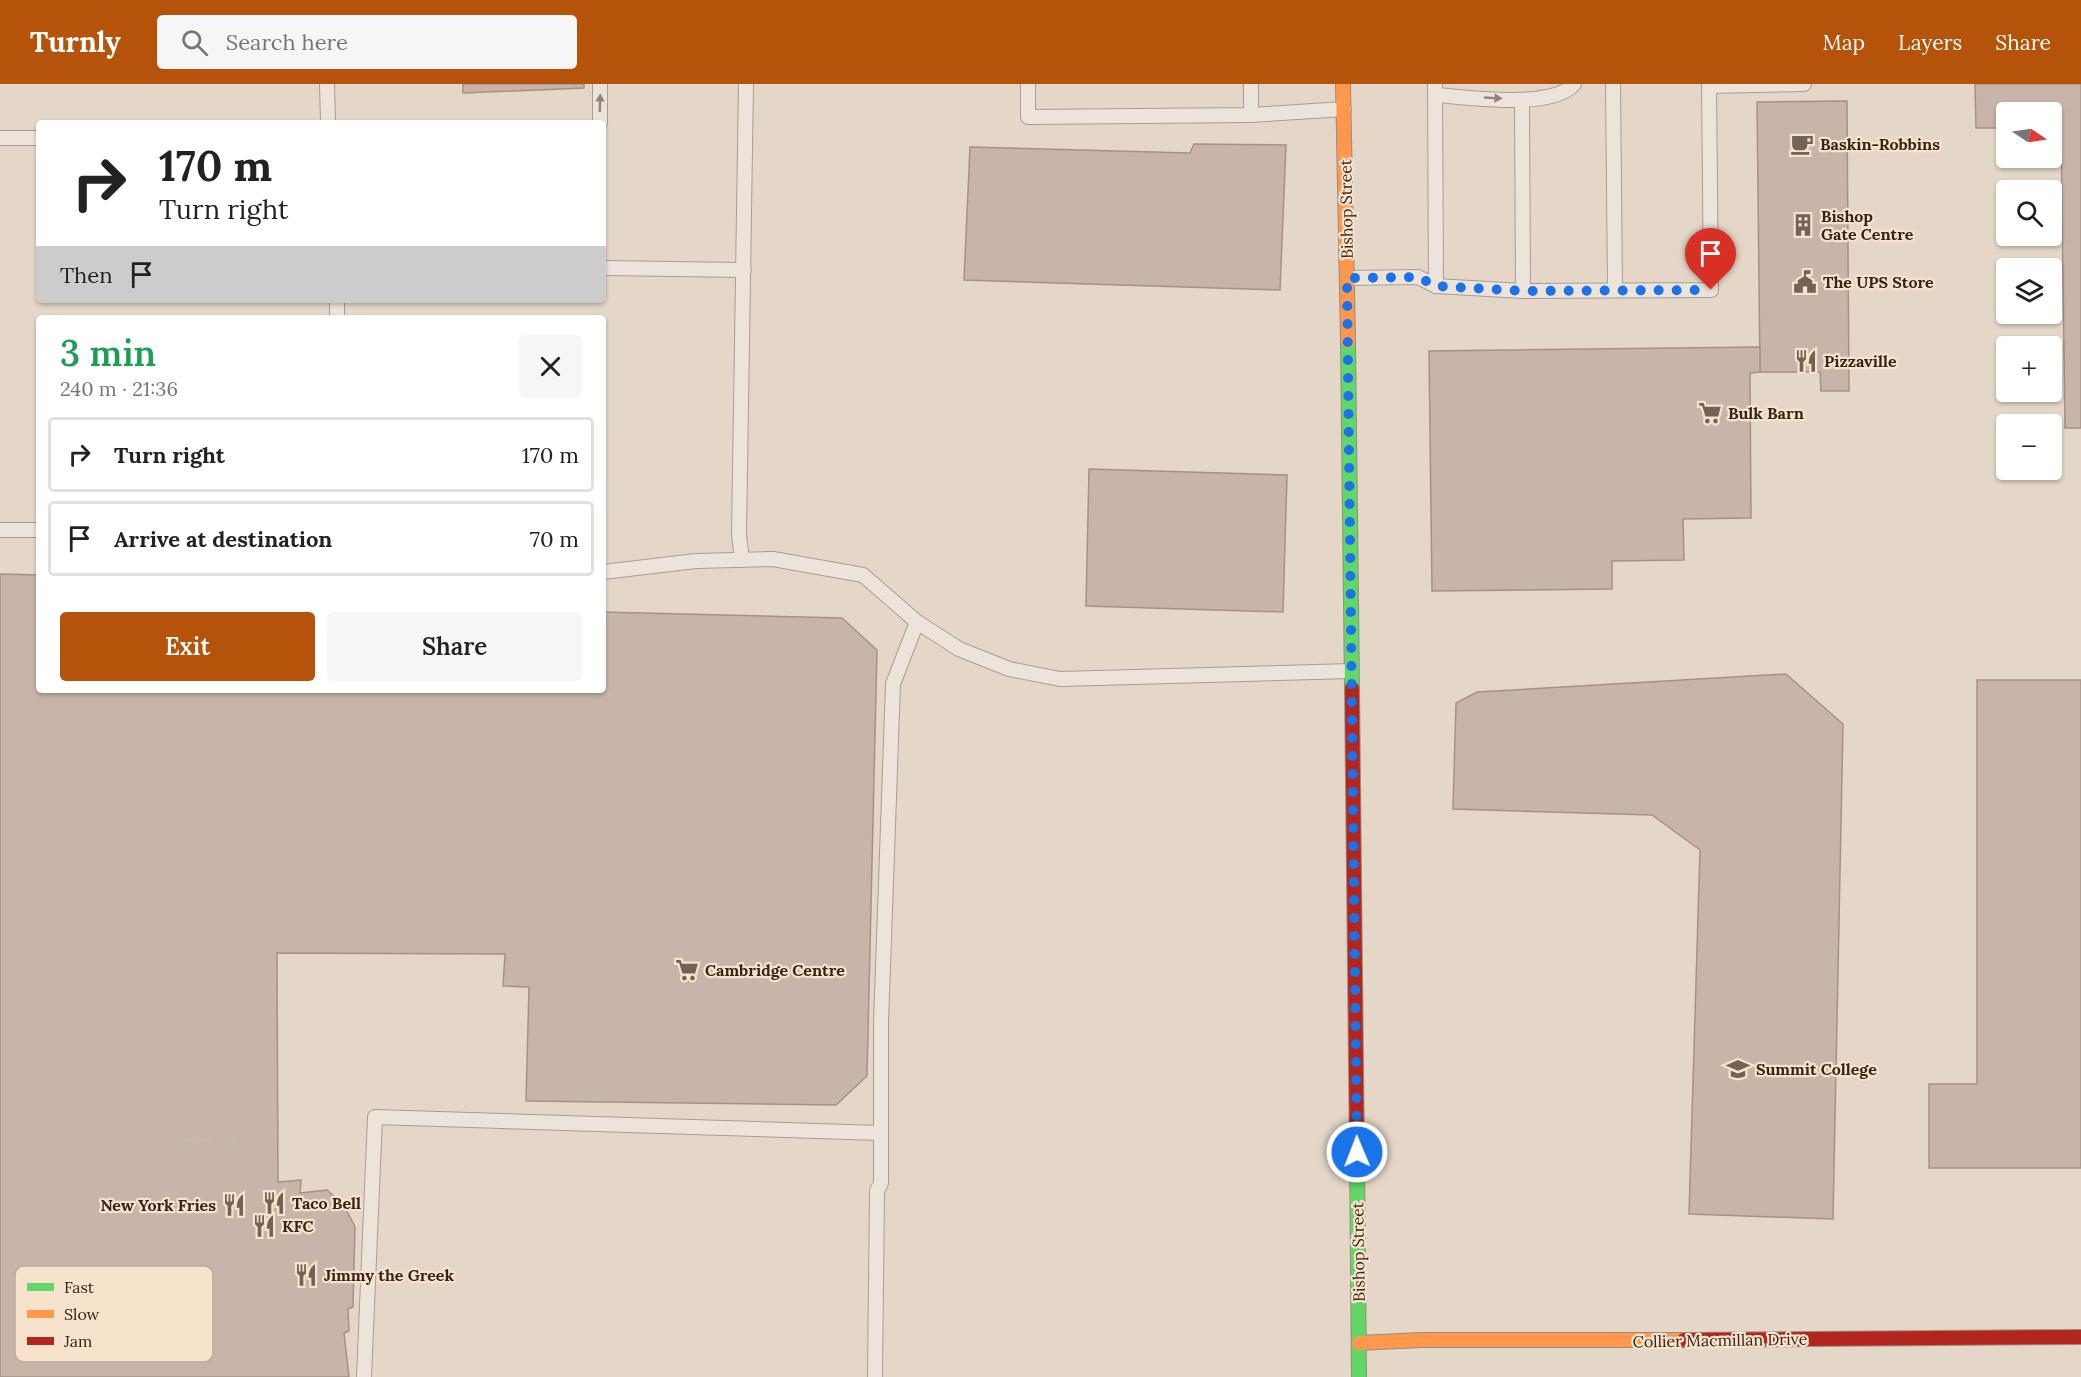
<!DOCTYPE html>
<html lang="en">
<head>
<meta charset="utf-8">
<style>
	body { margin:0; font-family:Lora,serif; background:#f6f6f6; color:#222; height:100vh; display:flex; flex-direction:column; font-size:22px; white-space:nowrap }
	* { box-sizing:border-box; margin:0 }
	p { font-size:20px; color:#767676 }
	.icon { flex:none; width:33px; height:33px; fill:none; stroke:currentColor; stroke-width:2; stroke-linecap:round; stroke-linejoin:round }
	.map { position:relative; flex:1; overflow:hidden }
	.details { position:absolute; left:36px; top:231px; width:570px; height:378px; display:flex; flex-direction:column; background:#fff; border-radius:6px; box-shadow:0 2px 4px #0004 }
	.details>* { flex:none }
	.banner { position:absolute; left:36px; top:36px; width:570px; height:183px; border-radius:6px; box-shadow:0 2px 4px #0004; background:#fff; color:#222; overflow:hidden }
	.needle { width:39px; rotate:103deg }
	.buttons { position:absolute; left:1996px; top:18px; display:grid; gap:12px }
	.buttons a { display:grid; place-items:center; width:66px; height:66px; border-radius:6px; background:#fff; box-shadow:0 2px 4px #0004; font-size:30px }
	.pin { position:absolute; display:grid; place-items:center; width:51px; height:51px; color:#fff; margin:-62px -26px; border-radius:50% 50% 50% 0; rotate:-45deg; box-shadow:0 0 6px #0007 }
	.pin .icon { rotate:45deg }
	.me { position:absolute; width:66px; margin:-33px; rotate:359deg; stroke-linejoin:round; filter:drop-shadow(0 0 4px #0008) }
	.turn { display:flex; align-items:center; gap:21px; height:126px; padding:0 24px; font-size:27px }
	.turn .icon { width:78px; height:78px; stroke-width:2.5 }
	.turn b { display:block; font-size:42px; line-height:51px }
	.then { display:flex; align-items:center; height:57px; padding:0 24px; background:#0003; gap:12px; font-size:22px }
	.round { display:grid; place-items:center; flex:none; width:63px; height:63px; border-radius:6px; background:#f6f6f6 }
	.summary { display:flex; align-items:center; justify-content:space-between; height:102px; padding:0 24px }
	h1 { font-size:36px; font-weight:600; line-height:45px; color:#1e9e55 }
	.button { display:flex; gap:12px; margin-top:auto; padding:12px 24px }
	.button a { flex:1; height:69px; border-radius:6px; background:#b45309; color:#fff; font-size:24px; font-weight:600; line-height:69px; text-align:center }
	.button a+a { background:#f6f6f6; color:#222 }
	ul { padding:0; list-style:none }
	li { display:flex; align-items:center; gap:18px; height:75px; margin:0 12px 9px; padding:0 12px; border:3px solid #e0e0e0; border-radius:6px }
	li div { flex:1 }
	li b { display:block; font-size:22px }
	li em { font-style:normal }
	header { display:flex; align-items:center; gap:36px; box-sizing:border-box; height:84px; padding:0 30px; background:#b45309; color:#fff }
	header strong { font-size:28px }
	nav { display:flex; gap:33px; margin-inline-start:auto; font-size:21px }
	.search { width:420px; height:54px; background:#f6f6f6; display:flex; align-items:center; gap:15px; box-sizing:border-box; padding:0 21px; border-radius:6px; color:#767676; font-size:22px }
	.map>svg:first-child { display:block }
	.building { fill:#c8b4a9; stroke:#a49288; stroke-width:1.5 }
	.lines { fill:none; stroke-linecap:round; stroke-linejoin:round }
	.lane-casing { stroke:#a99c92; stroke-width:16 }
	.fast-casing { stroke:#988c82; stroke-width:16 }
	.slow-casing { stroke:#988c82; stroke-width:16 }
	.jam-casing { stroke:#988c82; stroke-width:16 }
	.path { stroke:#c4bab1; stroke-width:4; stroke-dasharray:4.5 3; stroke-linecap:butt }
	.lane { stroke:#ece4da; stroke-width:14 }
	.fast { stroke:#63d668; stroke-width:14 }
	.slow { stroke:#ff974d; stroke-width:14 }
	.jam { stroke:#b3261e; stroke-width:14 }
	.oneway { fill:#92847a }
	.route { stroke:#1a73e8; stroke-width:10; stroke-dasharray:0 18 }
	.labels { text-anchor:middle; stroke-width:4.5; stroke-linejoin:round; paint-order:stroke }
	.poi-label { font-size:16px; font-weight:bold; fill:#37231a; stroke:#f7e3cc; text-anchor:start }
	.street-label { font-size:16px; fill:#37231a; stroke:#f7e3cc }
	.key { fill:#f7e3cc; stroke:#bda997; stroke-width:1.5 }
	.key-label { font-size:16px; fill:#37231a }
</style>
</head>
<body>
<header>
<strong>Turnly</strong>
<div class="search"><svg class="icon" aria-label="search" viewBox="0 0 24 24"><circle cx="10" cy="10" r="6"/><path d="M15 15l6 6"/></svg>Search here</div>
<nav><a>Map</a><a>Layers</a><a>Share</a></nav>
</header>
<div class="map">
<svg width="2081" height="1293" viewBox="0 0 2081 1293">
	<rect width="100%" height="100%" fill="#e4d7c8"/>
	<g class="building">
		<path d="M463,0H584V4L463,9Z"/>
		<path d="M1975,0H2081V344H2065L2061,43H2052V28H2007V44H1976Z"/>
		<path d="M1847,17L1849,307H1821L1820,288H1760L1757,18Z"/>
		<path d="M1194,60L1286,61L1280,206L964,196L970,63L1190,69Z"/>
		<path d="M1760,263V288L1750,289L1751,434L1683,435L1684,476L1612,477V505L1432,507L1429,267Z"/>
		<path d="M1089,385L1287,391L1283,528L1086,522Z"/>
		<path d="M0,490L39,491V606H603V528L842,534L877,566L867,992L836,1021L526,1017L529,903L503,902L505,870L277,869L278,1098L301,1096L300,1109L327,1106L343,1120L355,1143L353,1223L348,1225L349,1247L344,1249L349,1293H0Z"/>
		<path d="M1786,590L1843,640L1833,1135L1689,1130L1700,766L1652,731L1453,725L1456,619L1477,608Z"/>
		<path d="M1977,596H2081V1084H1929V1000H1977Z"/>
	</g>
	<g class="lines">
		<g class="lane-casing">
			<g id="lane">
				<path d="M327,0L328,39"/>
				<path d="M1028,0V33L1251,31V0"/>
				<path d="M1613,0L1615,206"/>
				<path d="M1709,2L1804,0"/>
				<path d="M1435,11C1469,13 1551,26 1574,0"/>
				<path d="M1522,16L1523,207"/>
				<path d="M1251,31L1344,25"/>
				<path d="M600,39V0"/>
				<path d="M0,54H39"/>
				<path d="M603,184L744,186"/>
				<path d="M1347,194L1418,193L1436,202L1435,0"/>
				<path d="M1436,202L1523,207L1711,206L1709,0"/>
				<path d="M337,216V234"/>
				<path d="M0,446H39"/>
				<path d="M742,476L739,451L746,0"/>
				<path d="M603,488L696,477L773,475L863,491L917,538L959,565L1009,585L1060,595L1351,587"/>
				<path d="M364,1293L375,1033L880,1049"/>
				<path d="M875,1293L877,1107L881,1099V939L893,600L917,538"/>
			</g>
		</g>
		<g class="fast-casing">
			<g id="fast">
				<path d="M1348,257L1352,604"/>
				<path d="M1357,1075L1359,1293"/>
			</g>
		</g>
		<g class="slow-casing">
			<g id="slow">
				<path d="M1343,0L1348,257"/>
				<path d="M1359,1259L1421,1256H1684"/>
			</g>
		</g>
		<g class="jam-casing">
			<g id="jam">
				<path d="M1352,604L1357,1075"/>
				<path d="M1684,1256L2081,1253"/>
			</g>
		</g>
		<path class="path" d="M185,1056L238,1057"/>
		<use href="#lane" class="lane"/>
		<use href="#fast" class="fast"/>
		<use href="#slow" class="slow"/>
		<use href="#jam" class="jam"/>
	</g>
	<defs><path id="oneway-solid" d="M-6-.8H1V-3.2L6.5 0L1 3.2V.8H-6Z" transform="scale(1.5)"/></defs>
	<g class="oneway">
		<use href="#oneway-solid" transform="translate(1493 14) rotate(3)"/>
		<use href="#oneway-solid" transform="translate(600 19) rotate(-89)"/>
	</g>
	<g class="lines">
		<path class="route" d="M1357,1068L1347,194L1418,193L1436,202L1523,207L1711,206"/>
	</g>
	<defs>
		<g id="cafe-bare" transform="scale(1.8)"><path d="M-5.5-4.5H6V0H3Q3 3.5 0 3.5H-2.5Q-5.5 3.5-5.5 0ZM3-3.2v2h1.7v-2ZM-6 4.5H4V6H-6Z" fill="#746257" stroke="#f7e3cc" stroke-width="2.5" paint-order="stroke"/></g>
		<g id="building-bare" transform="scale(1.8)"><path d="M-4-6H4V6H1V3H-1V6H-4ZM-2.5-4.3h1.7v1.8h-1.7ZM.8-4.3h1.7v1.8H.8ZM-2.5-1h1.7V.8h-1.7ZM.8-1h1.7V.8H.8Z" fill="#746257" stroke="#f7e3cc" stroke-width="2.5" paint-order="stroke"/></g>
		<g id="civic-bare" transform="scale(1.8)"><path d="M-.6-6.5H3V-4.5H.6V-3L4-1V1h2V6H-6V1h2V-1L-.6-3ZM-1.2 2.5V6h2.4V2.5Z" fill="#746257" stroke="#f7e3cc" stroke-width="2.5" paint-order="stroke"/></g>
		<g id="restaurant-bare" transform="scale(1.8)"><path d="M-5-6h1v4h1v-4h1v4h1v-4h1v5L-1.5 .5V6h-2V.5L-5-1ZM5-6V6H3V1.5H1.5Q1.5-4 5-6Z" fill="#746257" stroke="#f7e3cc" stroke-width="2.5" paint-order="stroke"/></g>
		<g id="supermarket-bare" transform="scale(1.8)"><path d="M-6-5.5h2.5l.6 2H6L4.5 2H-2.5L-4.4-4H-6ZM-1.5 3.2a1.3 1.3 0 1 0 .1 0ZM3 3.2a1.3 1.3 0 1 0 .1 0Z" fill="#746257" stroke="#f7e3cc" stroke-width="2.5" paint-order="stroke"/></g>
		<g id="university-bare" transform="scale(1.8)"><path d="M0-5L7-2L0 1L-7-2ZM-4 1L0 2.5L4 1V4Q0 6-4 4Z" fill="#746257" stroke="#f7e3cc" stroke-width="2.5" paint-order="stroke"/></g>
	</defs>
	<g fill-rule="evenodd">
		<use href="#cafe-bare" x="1802" y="60"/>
		<use href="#building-bare" x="1803" y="141"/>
		<use href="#civic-bare" x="1805" y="198"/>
		<use href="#restaurant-bare" x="1806" y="277"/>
		<use href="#supermarket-bare" x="1710" y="329"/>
		<use href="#supermarket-bare" x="687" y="886"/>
		<use href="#university-bare" x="1738" y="985"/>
		<use href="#restaurant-bare" x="274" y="1119"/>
		<use href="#restaurant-bare" x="234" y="1121"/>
		<use href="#restaurant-bare" x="264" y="1142"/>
		<use href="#restaurant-bare" x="306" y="1191"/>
	</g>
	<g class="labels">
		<g class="poi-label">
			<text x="1820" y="66">Baskin-Robbins</text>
			<text x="1821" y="138">Bishop<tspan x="1821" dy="18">Gate Centre</tspan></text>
			<text x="1823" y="204">The UPS Store</text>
			<text x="1824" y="283">Pizzaville</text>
			<text x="1728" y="335">Bulk Barn</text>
			<text x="705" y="892">Cambridge Centre</text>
			<text x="1756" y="991">Summit College</text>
			<text x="292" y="1125">Taco Bell</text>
			<text x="216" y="1127" text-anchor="end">New York Fries</text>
			<text x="282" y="1148">KFC</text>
			<text x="324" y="1197">Jimmy the Greek</text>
		</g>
		<g class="street-label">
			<text transform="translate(1346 125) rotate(-91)" y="6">Bishop Street</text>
			<text transform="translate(1358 1168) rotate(-91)" y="6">Bishop Street</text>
			<text transform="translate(1720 1256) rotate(-1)" y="6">Collier Macmillan Drive</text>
		</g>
	</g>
	<rect x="15" y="1182" width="198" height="96" rx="9" class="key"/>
	<rect x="27" y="1199" width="27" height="8" fill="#63d668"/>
	<rect x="27" y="1226" width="27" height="8" fill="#ff974d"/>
	<rect x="27" y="1253" width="27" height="8" fill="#b3261e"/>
	<g class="key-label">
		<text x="64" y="1209">Fast</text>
		<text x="64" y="1236">Slow</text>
		<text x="64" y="1263">Jam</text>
	</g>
</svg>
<div class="buttons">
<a><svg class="needle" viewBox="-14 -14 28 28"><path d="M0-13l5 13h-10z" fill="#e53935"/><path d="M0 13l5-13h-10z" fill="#767676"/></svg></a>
<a><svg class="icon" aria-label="search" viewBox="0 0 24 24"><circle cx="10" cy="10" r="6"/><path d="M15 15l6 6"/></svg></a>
<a><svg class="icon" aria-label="layers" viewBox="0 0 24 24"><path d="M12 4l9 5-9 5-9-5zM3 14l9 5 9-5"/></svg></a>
<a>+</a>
<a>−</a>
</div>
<div class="pin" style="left:1711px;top:206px;background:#d93025"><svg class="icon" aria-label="arrive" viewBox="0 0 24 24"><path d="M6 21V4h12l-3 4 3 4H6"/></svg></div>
<svg class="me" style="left:1357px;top:1068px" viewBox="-20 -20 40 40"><circle r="17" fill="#1a73e8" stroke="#fff" stroke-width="3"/><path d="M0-11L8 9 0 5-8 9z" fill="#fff"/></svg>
<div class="banner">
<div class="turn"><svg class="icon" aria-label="right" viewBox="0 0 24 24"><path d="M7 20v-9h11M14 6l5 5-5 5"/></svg><div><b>170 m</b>Turn right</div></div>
<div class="then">Then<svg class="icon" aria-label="arrive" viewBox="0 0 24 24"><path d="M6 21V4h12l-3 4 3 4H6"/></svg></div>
</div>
<section class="details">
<div class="summary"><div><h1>3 min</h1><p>240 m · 21:36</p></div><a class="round"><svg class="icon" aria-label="close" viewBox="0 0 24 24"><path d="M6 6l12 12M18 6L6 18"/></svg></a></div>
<ul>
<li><svg class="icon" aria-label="right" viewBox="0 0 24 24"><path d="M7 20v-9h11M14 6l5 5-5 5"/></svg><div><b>Turn right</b></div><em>170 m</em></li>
<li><svg class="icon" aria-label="arrive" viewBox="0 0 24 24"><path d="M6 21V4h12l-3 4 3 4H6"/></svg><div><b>Arrive at destination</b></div><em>70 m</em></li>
</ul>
<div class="button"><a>Exit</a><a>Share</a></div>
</section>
</div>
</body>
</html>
